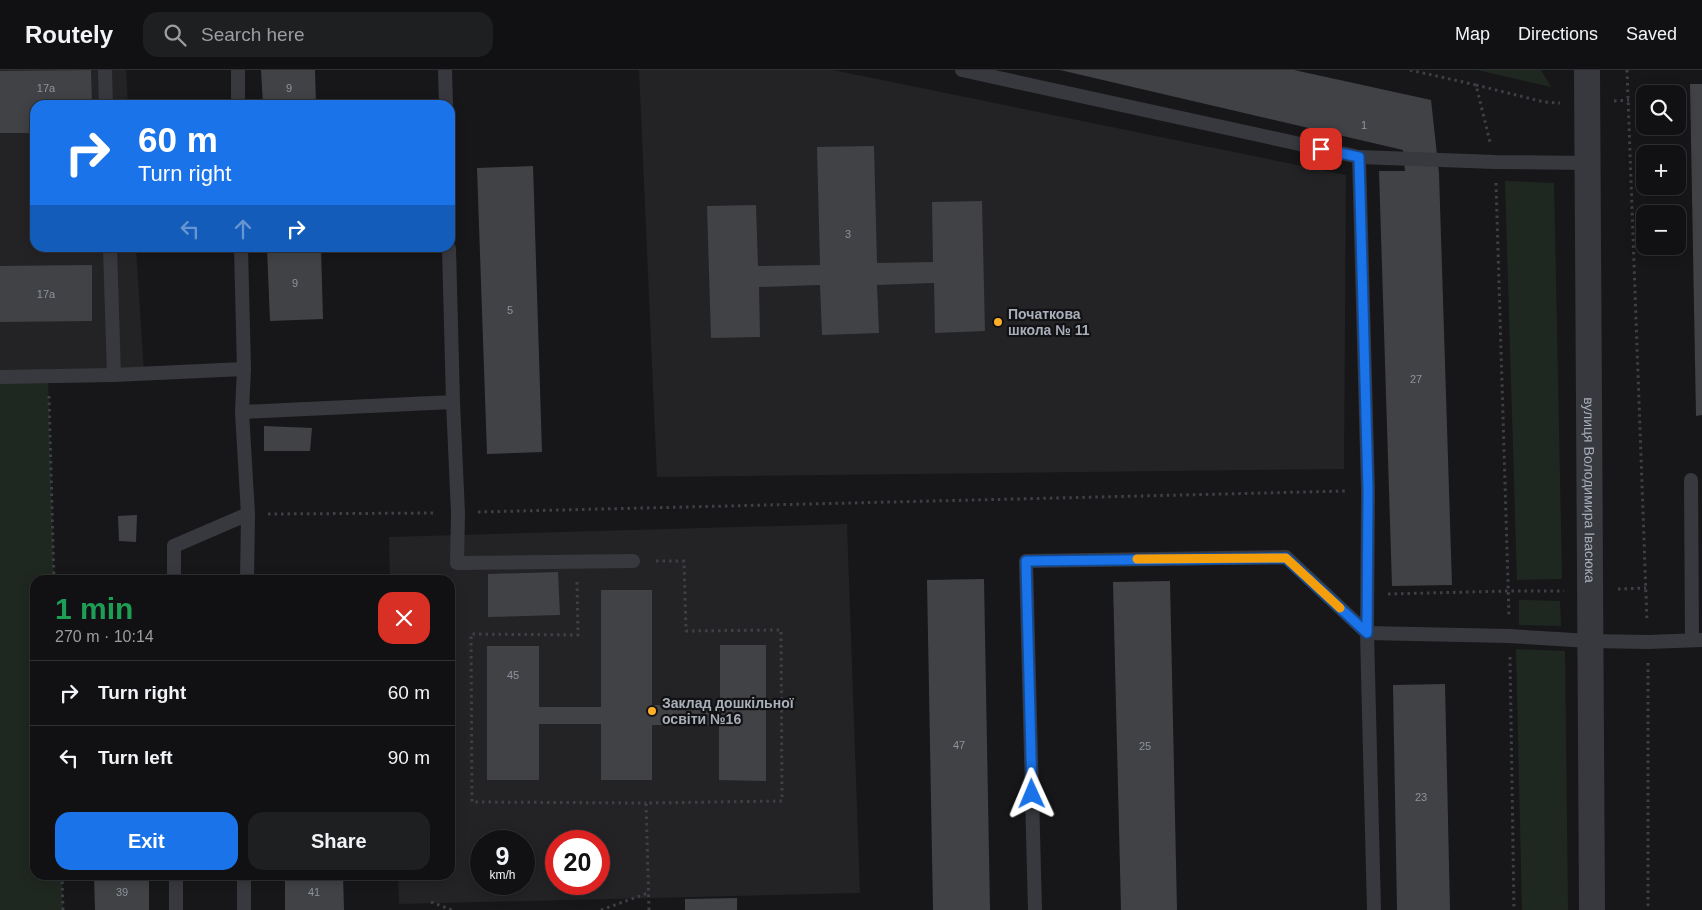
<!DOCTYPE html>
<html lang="en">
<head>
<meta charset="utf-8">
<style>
	body { margin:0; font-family:Helvetica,sans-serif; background:#1e1f21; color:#f1f3f6; height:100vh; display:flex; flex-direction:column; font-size:19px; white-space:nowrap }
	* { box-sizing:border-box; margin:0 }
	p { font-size:16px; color:#9c9da0 }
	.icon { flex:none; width:28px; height:28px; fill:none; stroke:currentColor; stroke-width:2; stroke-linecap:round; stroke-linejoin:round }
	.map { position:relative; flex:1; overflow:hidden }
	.sheet { position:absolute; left:30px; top:505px; width:425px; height:305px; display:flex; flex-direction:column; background:#111113; border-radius:15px; box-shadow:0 2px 12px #0003,0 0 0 1px #303133 }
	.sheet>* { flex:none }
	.guide { position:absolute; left:30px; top:30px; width:425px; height:152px; border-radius:15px; box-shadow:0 2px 12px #0003,0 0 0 1px #303133; background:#1a73e8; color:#fff; overflow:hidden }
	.buttons { position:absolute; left:1636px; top:15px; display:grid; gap:10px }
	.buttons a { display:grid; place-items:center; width:50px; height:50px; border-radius:10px; background:#111113; box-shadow:0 2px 12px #0003,0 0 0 1px #303133; font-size:25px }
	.speed { position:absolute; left:470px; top:760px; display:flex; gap:10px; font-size:25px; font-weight:700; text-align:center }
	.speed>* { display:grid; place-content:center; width:65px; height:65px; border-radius:50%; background:#111113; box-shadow:0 2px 12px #0003,0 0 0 1px #303133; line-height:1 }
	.speed small { font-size:12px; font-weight:400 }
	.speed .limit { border:8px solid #d22; background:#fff; color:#111 }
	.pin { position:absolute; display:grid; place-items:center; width:42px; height:42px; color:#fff; margin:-21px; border-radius:10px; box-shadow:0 2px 8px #0006 }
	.me { position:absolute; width:55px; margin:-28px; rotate:359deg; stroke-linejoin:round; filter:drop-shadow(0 0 4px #0008) }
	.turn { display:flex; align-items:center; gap:18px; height:105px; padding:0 25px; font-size:22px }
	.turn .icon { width:65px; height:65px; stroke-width:2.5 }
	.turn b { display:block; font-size:35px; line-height:42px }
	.lanes { display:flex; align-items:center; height:48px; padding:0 25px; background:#0003; justify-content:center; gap:25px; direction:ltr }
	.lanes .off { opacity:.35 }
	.round { display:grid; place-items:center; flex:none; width:52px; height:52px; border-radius:15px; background:#1e1f21 }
	.summary { display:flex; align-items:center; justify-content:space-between; height:85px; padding:0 25px }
	h1 { font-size:30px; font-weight:700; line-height:38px; color:#1e9e55 }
	.primary-button { display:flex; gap:10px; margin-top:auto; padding:10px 25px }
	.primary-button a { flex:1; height:58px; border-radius:15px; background:#1a73e8; color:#fff; font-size:20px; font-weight:700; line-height:58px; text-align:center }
	.primary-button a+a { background:#1e1f21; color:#f1f3f6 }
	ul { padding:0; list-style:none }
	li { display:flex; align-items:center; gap:15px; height:65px; padding:0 25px; border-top:1px solid #303133 }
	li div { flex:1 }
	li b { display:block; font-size:19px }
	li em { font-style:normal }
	header { display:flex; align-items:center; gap:30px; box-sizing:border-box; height:70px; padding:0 25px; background:#111113; border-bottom:1px solid #303133 }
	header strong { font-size:24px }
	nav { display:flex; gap:28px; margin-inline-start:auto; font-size:18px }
	.search { width:350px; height:45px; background:#1e1f21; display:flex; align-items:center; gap:12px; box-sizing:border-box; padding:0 18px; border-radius:15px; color:#9c9da0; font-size:19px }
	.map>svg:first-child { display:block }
	.built { fill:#232326; fill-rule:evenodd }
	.green { fill:#1f2820 }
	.building { fill:#414246 }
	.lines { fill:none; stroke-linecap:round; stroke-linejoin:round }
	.path { stroke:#3e4046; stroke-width:3; stroke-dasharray:2.5 4; stroke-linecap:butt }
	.lane { stroke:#38393f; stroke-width:14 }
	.street { stroke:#38393f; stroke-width:26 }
	.route-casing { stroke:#114b97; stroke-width:12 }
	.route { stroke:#1a73e8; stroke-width:9 }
	.slow { stroke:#f59e0b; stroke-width:9 }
	.poi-dot { fill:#feaf2a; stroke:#121214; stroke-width:2 }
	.labels { text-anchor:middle; stroke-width:4.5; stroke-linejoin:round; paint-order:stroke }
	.number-label { font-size:11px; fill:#8e939d }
	.poi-label { font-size:14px; font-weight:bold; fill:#a8aeba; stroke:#121214; text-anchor:start }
	.street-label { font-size:14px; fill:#a8aeba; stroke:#121214 }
</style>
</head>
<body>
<header>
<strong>Routely</strong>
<div class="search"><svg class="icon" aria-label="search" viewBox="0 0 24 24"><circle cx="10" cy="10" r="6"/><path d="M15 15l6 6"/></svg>Search here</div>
<nav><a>Map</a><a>Directions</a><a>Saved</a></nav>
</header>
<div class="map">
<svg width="1702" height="840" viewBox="0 0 1702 840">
	<rect width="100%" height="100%" fill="#171719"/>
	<g class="built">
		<path d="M0,0H126L128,35H35V178H136L144,303L0,307Z"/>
		<path d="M639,0H833L1346,105L1344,399L657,407Z"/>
		<path d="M847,454L860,823L399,834L398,805H450V510H390L389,467ZM481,771H524V814H481ZM556,771H599V814H556Z"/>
	</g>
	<g class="green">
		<path d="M1477,0H1541L1551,17Z"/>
		<path d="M1505,111L1554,113L1562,509L1517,510Z"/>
		<path d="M48,306L54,510H35V805H62L63,840H0V307Z"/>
		<path d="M1519,530L1560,531L1561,556L1519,555Z"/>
		<path d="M1516,579L1565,581L1568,840H1522Z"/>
	</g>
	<g class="building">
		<path d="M91,0L92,35H35V63H0V1Z"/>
		<path d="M261,0H315L316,35H263Z"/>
		<path d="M1060,0H1294L1431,30L1439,103L1452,515L1392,516L1379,101H1405L1403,80Z"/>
		<path d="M1690,14H1702V345L1696,346Z"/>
		<path d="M874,76L877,193L933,192L932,132L982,131L985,261L935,263L934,213L877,215L879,263L822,265L820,215L759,217L760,267L711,268L707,136L756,135L758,196L820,195L817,77Z"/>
		<path d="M533,96L542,382L487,384L477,98Z"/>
		<path d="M267,178H321L323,249L270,251Z"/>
		<path d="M92,195V251L0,252V196Z"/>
		<path d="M264,356L312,358L310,381H264Z"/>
		<path d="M137,445L136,472L119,471L118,446Z"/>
		<path d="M558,502L560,545L488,547V504Z"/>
		<path d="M984,509L990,840H933L927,510Z"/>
		<path d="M1170,511L1177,840H1121L1113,512Z"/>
		<path d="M601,520H652V635H720V575H766V711L719,710V655H652V710H601V654H539V710H487V576H539V637H601Z"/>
		<path d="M1445,614L1450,840H1397L1393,615Z"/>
		<path d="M94,805H149V840H95Z"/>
		<path d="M285,805H343L344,840H285Z"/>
		<path d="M737,828V840H685V829Z"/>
	</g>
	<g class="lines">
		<g class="path">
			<path d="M1410,0L1476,15L1490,72"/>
			<path d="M1627,0L1647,552"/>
			<path d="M1476,15L1544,32L1560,33"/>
			<path d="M1614,31L1629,30"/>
			<path d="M1496,113L1509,546"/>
			<path d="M49,326L54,510"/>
			<path d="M478,442L1347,421"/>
			<path d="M268,444L437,443"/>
			<path d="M577,512L578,565L471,564L472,732L646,733"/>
			<path d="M1618,519L1646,518"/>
			<path d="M1388,524L1508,521H1564"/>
			<path d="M1510,587L1514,840"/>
			<path d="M1648,593V840"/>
			<path d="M62,805L63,840"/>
			<path d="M431,832L452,840"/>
			<path d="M601,840L648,823"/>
			<path d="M649,840L646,733L782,731L781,560L686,561L684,491H653"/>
		</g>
		<g class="lane">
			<path d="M105,0L106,35"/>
			<path d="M238,0V35"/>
			<path d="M445,0L446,35"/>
			<path d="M962,0L1359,87L1495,92L1588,93"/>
			<path d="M1359,87L1368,421L1367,563L1374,840"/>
			<path d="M110,178L114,305"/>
			<path d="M241,178L244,299L242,342L248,444L247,510"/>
			<path d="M0,307L114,305L244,299"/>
			<path d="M453,332L458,443L457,493L633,491"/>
			<path d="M242,342L453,332L449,178"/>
			<path d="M1691,410L1692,570"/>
			<path d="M174,510V476L248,444"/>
			<path d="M176,805V840"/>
			<path d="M244,840V805"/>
			<path d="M1035,840L1026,491L1286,487L1367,563L1509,566L1590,571L1648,572L1702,570"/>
		</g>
		<path class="street" id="s1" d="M1587,0L1592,840"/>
	</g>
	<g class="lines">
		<g class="route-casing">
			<path id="route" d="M1032,724L1026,491L1286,488L1367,563L1368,420L1359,87L1321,79"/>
		</g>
		<use href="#route" class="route"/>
		<path class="slow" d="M1137,489L1286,488L1340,538"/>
	</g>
	<g class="poi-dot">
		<circle cx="998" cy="252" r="5"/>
		<circle cx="652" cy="641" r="5"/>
	</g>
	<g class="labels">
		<g class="number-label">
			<text x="46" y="22">17а</text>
			<text x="289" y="22">9</text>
			<text x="1364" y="59">1</text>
			<text x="848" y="168">3</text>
			<text x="295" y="217">9</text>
			<text x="46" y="228">17а</text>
			<text x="510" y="244">5</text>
			<text x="1416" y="313">27</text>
			<text x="513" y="609">45</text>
			<text x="959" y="679">47</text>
			<text x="1145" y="680">25</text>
			<text x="1421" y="731">23</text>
			<text x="122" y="826">39</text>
			<text x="314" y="826">41</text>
		</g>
		<g class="poi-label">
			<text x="1008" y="249">Початкова<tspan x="1008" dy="16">школа № 11</tspan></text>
			<text x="662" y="638">Заклад дошкільної<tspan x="662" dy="16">освіти №16</tspan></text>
		</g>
		<g class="street-label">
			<text dy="5" stroke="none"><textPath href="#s1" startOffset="420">вулиця Володимира Івасюка</textPath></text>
		</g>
	</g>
</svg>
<div class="buttons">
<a><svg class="icon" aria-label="search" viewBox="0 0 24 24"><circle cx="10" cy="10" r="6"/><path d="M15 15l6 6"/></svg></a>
<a>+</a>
<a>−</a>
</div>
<div class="speed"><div>9<small>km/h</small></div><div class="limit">20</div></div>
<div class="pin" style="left:1321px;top:79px;background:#d93025"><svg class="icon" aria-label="arrive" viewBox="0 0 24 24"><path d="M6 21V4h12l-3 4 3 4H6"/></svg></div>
<svg class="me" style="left:1032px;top:724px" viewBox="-20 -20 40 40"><path d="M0-17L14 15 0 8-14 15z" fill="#1a73e8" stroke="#fff" stroke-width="4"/></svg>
<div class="guide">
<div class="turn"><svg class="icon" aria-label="right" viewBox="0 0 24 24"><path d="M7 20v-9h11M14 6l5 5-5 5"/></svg><div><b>60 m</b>Turn right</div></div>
<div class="lanes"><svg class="icon off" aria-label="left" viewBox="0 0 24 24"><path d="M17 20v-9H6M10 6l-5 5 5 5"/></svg><svg class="icon off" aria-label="ahead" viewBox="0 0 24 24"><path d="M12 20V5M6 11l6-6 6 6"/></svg><svg class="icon" aria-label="right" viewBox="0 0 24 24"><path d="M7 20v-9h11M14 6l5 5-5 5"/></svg></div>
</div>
<section class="sheet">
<div class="summary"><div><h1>1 min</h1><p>270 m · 10:14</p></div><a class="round" style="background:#d93025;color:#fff"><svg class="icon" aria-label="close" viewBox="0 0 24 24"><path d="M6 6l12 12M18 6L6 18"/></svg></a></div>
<ul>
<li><svg class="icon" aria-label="right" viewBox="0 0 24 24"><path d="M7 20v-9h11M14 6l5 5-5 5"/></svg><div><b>Turn right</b></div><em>60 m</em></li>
<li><svg class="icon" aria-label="left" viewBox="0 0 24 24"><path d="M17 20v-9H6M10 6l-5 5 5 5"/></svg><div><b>Turn left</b></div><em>90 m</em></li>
</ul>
<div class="primary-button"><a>Exit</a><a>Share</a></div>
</section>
</div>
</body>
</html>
